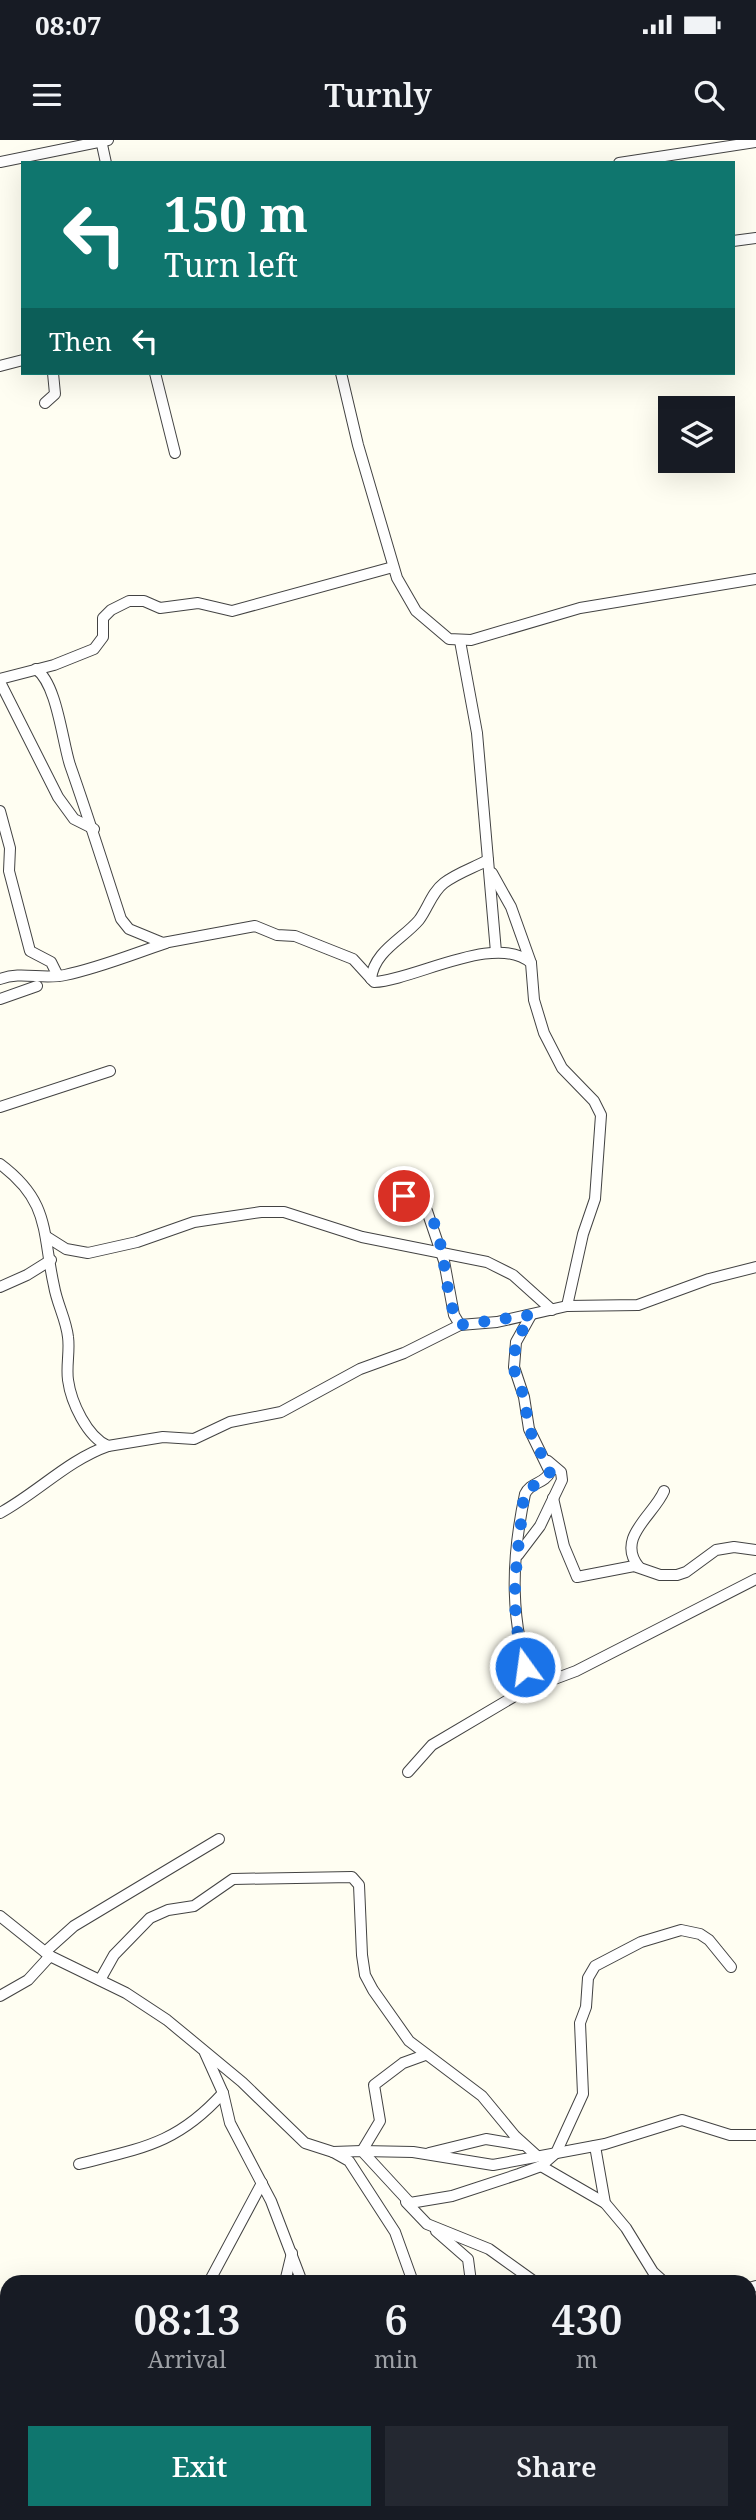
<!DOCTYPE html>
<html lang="en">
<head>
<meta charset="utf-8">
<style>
	body { margin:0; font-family:"Noto Serif",serif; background:#242831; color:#f1f3f6; height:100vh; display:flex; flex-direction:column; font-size:26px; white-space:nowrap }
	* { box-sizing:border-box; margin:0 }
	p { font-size:23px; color:#9ea1a6 }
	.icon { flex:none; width:38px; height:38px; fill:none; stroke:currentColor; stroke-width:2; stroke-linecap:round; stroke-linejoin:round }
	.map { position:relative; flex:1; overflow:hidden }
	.drawer { position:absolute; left:0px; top:2135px; width:756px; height:245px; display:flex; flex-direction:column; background:#171b24; border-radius:21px 21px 0 0; box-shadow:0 7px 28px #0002 }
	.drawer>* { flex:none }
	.banner { position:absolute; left:21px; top:21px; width:714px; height:214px; border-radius:0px; box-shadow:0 7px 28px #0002; background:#0f766e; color:#fff; overflow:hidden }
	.buttons { position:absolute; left:658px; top:256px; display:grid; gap:14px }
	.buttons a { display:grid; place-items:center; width:77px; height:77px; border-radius:0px; background:#171b24; box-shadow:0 7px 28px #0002; font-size:35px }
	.pin { position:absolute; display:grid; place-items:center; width:60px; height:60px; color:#fff; margin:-30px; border:4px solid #fff; border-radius:50%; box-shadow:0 2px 7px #0007 }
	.me { position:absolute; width:77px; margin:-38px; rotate:346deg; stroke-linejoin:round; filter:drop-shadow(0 0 5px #0008) }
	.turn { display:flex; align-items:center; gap:24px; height:147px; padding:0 28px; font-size:32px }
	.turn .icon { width:91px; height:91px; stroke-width:2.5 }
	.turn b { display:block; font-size:49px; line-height:60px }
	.then { display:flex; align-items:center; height:66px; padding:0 28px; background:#0003; gap:14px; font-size:26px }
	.eta { display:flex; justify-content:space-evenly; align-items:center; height:119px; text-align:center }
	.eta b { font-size:42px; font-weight:600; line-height:49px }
	.cta { display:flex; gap:14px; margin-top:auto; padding:14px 28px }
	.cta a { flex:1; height:80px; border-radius:0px; background:#0f766e; color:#fff; font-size:28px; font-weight:600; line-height:80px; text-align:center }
	.cta a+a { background:#242831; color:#f1f3f6 }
	.status { display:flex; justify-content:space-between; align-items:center; height:49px; padding:0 35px; background:#171b24; direction:ltr }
	.status svg { height:19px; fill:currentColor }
	header { display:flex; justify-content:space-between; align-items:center; height:91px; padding:0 28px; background:#171b24; font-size:32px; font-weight:600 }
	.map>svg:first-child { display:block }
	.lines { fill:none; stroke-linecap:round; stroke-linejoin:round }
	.street-casing { stroke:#434343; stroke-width:12 }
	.street { stroke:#fff; stroke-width:10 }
	.route { stroke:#1a73e8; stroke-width:12; stroke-dasharray:0 21.6 }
</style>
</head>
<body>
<div class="status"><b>08:07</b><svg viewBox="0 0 49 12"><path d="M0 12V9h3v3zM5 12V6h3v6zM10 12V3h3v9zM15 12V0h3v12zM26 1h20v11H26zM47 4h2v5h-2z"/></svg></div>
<header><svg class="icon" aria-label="menu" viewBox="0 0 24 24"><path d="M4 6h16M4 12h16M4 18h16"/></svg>Turnly<svg class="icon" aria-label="search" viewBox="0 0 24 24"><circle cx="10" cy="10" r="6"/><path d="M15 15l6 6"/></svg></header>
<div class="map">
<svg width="756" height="2380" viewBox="0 0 756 2380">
	<rect width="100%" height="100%" fill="#fffef2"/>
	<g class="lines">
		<g class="street-casing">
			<g id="street">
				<path d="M101,0L106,23"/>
				<path d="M0,22L108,0"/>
				<path d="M619,23L756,2"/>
				<path d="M733,101L756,98"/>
				<path d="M0,226L23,220"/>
				<path d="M155,233L175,313"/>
				<path d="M341,233L358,305L397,438L416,471L449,499L471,500L580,468L756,439"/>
				<path d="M45,263L55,254L53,233"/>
				<path d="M460,501L477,593L496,812"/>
				<path d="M36,529C57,544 62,600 70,625C88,676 104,727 121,779L129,789L163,803L255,786L277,795L295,796L353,819L374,842C415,840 496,792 531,823L534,860L544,893L562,928L594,961L601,975L595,1059L583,1094L567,1166"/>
				<path d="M0,539L54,525L94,509L103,497V478L111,470L129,461H144L160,468L198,463L232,471L393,427"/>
				<path d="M0,542L58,657L74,679L94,689"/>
				<path d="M0,671L10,708L9,731L30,811L51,822L58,836"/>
				<path d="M492,733L511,767L531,823"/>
				<path d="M0,839C21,831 43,840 65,835C99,828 133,814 166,803"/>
				<path d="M371,839C374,811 403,799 419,780C428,768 432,752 444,743C457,733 473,728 488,720"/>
				<path d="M0,859L37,846"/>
				<path d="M0,967L110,931"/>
				<path d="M0,1024C51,1062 42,1093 54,1146C57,1164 66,1179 68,1197C70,1211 66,1226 68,1240C71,1262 87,1297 108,1306L163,1297L194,1299L230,1282L281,1272L360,1229L404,1213L460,1185L497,1182L567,1166L638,1165L709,1139L756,1127"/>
				<path d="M389,1042C400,1054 419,1057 427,1071L444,1121L454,1175L460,1185"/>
				<path d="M47,1097L66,1109L88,1113L137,1102L194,1082L261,1072H284L362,1097L487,1122L513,1135L552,1170"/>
				<path d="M0,1147L27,1135L51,1120"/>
				<path d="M531,1175L516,1202L514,1227L524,1257L529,1289L550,1332C545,1344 530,1342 525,1354C511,1420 509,1483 533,1547"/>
				<path d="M553,1358L564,1406L577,1437L634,1426L660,1435H677L686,1432L716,1410L734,1407L756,1410"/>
				<path d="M0,1373C37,1353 68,1320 108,1306"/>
				<path d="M518,1415L540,1386L562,1340L561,1332L548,1321"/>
				<path d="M639,1427C615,1398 654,1375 664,1351"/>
				<path d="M408,1632L432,1605L525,1550L576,1531L756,1439"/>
				<path d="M0,1776L50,1816L126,1853L167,1880L242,1942L305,2003L333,2012L349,2021L395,2092L413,2142"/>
				<path d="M45,1812L74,1786L219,1699"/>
				<path d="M100,1840L114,1815L150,1778L168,1770L194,1766L233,1739L352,1737L359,1745L362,1815L365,1835L373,1850L409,1901L482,1956L515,1996L536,2015"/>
				<path d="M0,1856L28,1840L50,1816"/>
				<path d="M205,1913L223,1953L230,1983L271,2061L302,2142"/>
				<path d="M595,2006L605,2063L626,2088L653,2132L664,2142"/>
				<path d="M362,2011L413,2012L493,2025L605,2004L682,1980L730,1995H756"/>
				<path d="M362,2011L380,1981L374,1945L403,1923L425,1915"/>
				<path d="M333,2012L362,2011L410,2063L452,2056L519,2034L541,2026L556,2013L583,1954L580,1883L586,1867L588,1838L595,1826L641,1802L681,1790L700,1794L709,1800L731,1827"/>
				<path d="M429,2013L486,1999L522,2005"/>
				<path d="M79,2024C142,2008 177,2004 223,1953"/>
				<path d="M541,2026L605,2063"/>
				<path d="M406,2062L427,2084L489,2109L535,2142"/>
				<path d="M436,2091L468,2119L471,2142"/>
				<path d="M209,2142L262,2043"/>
				<path d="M285,2142L292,2113"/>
				<path d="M749,2148L756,2146"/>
				<path d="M369,2373L375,2380"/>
				<path d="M580,2373L595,2380"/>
				<path d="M457,2380L464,2373"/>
				<path d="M475,2380L476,2373"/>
			</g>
		</g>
		<use href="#street" class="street"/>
	</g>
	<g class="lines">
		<path class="route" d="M404,1056C410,1058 419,1060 423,1065C449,1093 441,1157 460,1185L531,1175L516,1202L513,1227L524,1257L529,1289L550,1332L545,1340L527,1349C521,1363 522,1378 520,1392C514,1444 511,1475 525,1527"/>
	</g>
</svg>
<div class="buttons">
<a><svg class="icon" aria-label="layers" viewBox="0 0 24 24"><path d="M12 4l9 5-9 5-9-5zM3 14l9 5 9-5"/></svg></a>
</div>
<div class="pin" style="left:404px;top:1056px;background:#d93025"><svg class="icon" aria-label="arrive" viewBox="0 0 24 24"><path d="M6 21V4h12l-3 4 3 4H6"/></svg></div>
<svg class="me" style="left:525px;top:1527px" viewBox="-20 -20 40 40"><circle r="17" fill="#1a73e8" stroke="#fff" stroke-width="3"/><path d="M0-11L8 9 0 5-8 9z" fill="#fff"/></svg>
<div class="banner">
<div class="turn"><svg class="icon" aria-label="left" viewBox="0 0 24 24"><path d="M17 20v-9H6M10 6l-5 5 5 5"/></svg><div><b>150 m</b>Turn left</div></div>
<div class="then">Then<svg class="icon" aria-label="left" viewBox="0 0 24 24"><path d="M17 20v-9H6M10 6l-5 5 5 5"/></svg></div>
</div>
<section class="drawer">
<div class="eta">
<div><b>08:13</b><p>Arrival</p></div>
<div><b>6</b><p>min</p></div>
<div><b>430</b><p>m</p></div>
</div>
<div class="cta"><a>Exit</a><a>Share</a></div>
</section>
</div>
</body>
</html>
